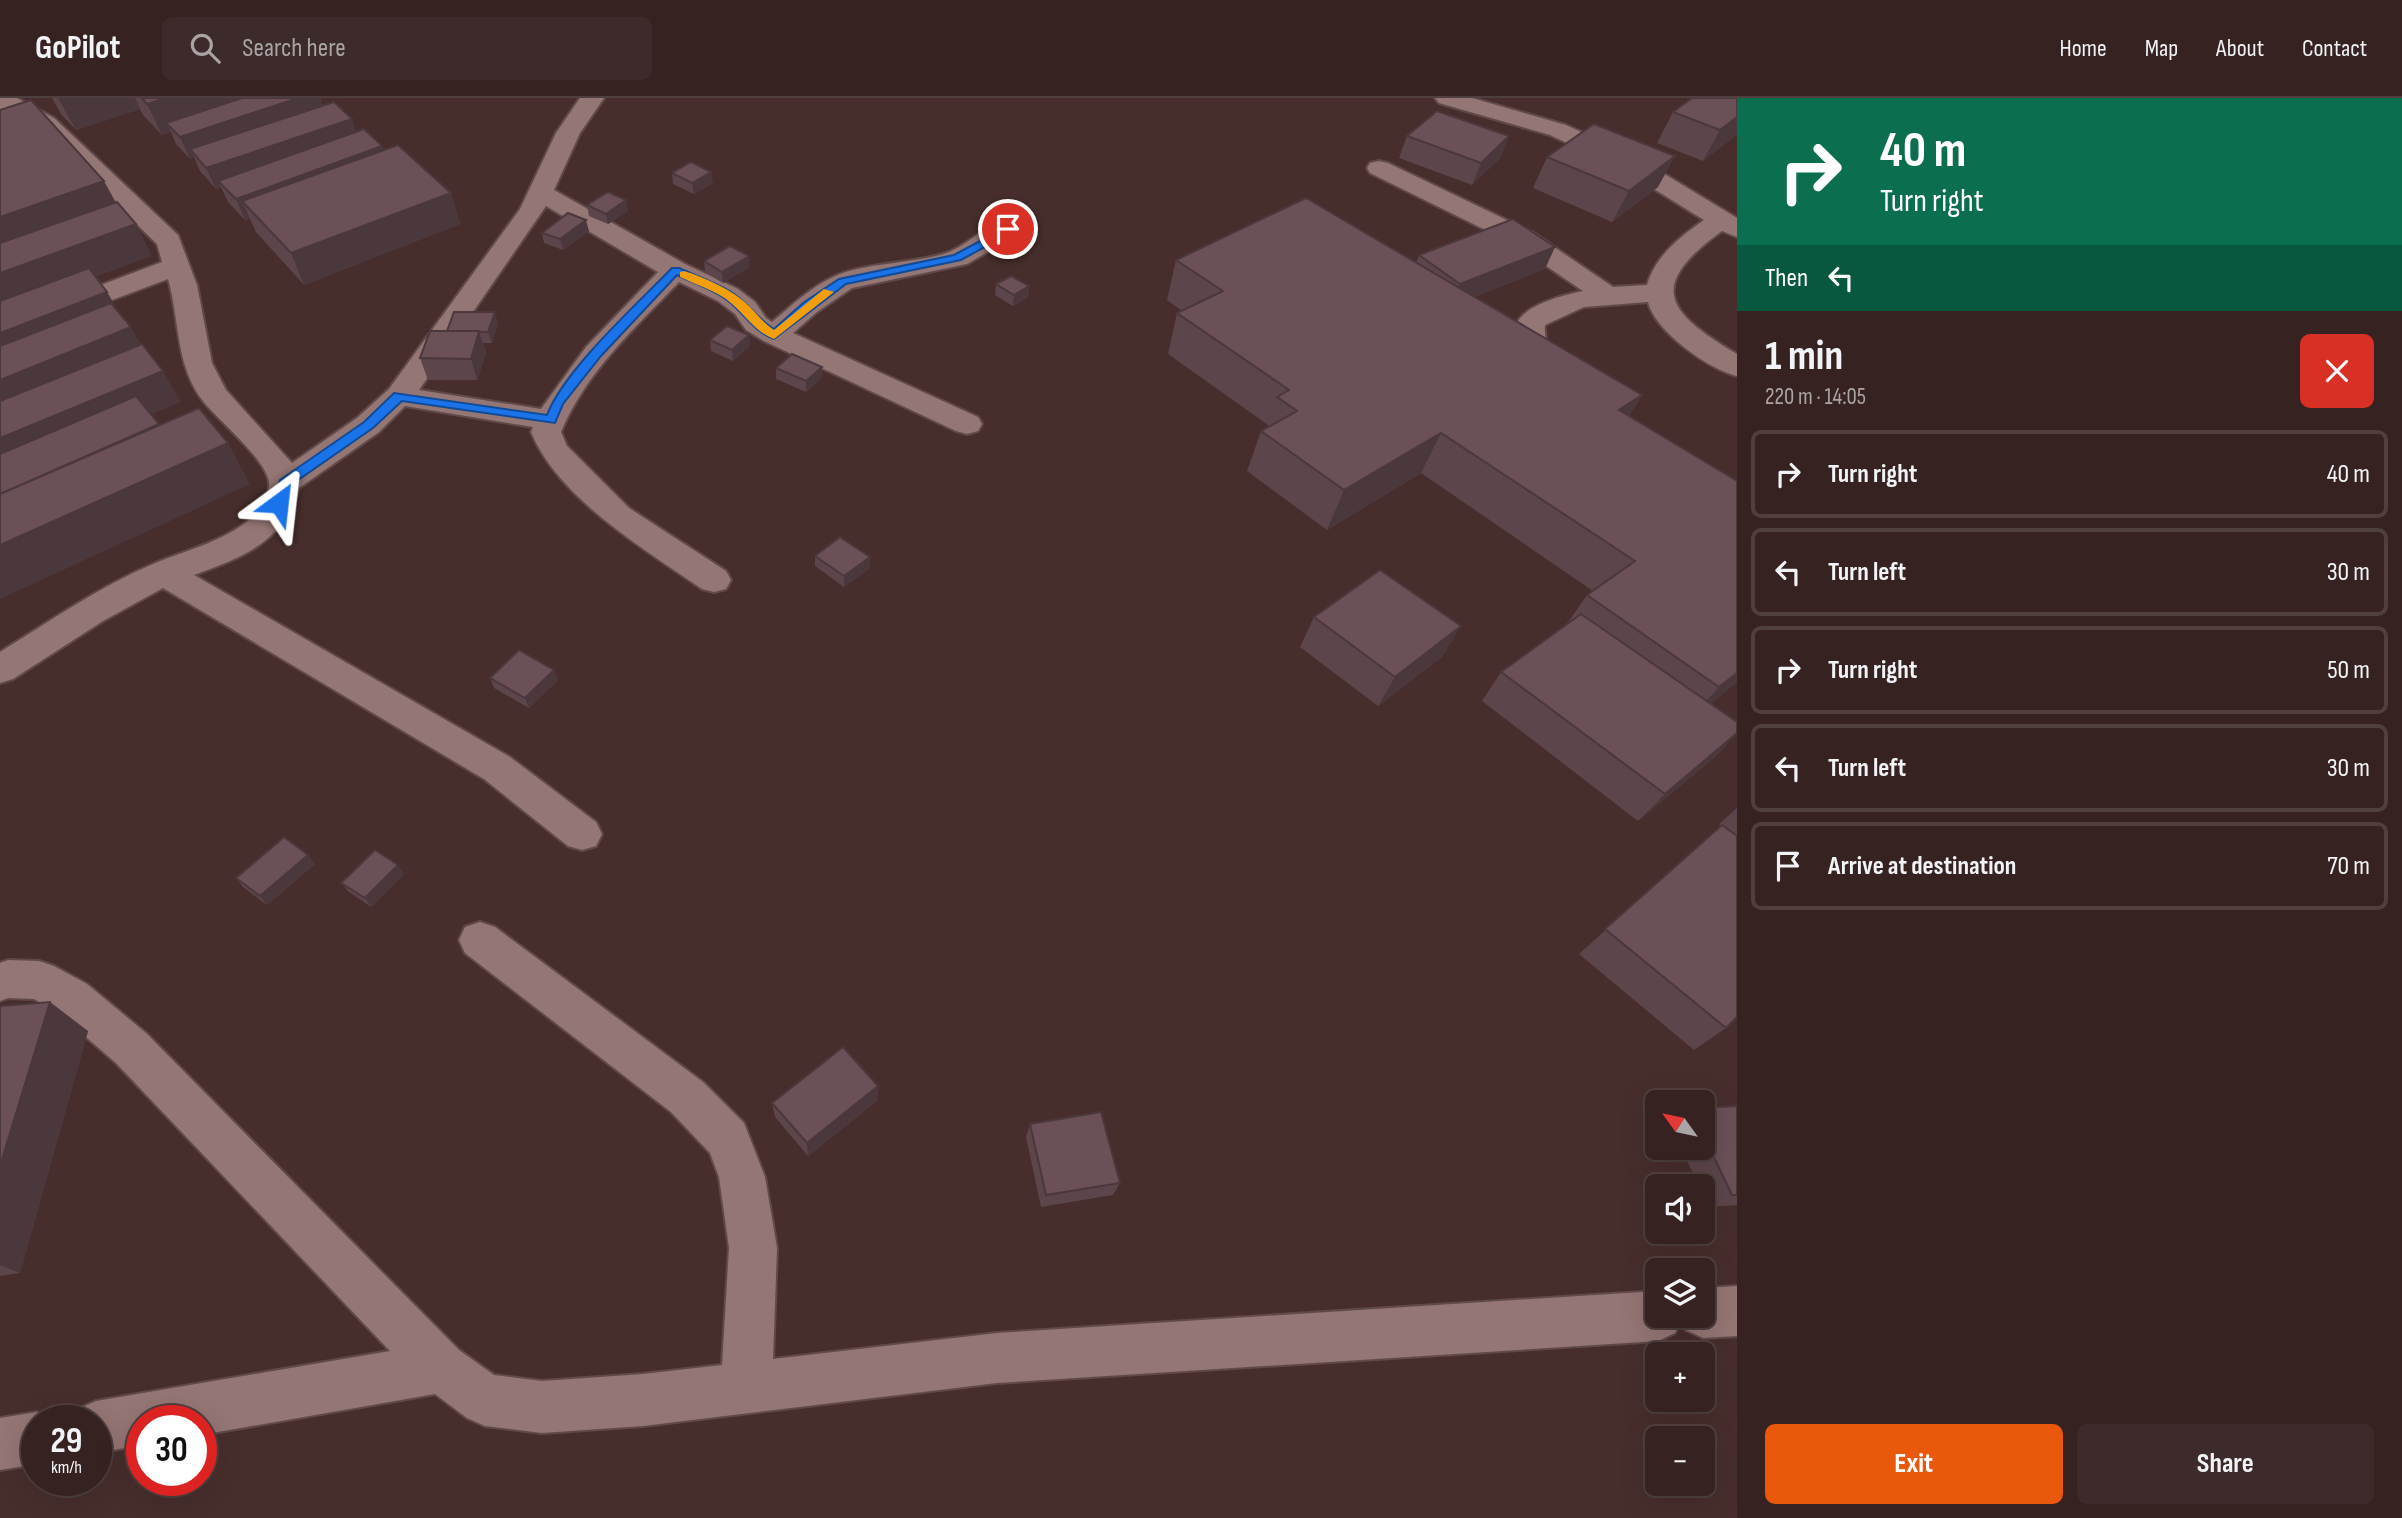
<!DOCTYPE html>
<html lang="en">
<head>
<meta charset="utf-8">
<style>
	body { margin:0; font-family:"Sofia Sans Condensed",sans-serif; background:#3d2a2a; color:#f1f3f6; height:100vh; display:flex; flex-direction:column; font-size:26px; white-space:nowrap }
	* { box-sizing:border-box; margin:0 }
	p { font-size:23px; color:#aaa4a5 }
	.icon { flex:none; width:38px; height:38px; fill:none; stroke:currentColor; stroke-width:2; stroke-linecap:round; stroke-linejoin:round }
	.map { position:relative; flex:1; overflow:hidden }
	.details { display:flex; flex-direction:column; background:#352221; width:665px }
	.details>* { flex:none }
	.top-card { background:#0b6e4f; color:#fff; overflow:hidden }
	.needle { width:46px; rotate:303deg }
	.fabs { position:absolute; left:1645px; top:992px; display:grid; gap:14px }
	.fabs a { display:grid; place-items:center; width:70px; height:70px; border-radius:10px; background:#352221; box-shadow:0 7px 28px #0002,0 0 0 2px #4f3f3f; font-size:35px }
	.speed { position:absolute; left:21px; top:1307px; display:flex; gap:14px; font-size:35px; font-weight:700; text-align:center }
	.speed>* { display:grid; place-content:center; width:91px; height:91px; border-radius:50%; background:#352221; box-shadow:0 7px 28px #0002,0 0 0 2px #4f3f3f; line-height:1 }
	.speed small { font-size:18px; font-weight:400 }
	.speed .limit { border:10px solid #d22; background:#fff; color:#111 }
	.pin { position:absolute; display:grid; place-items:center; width:60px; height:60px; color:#fff; margin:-30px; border:4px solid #fff; border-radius:50%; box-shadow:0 2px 7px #0007 }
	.me { position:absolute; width:77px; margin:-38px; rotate:30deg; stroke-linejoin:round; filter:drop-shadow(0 0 5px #0008) }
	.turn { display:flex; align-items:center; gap:24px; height:147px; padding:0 28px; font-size:32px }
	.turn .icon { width:91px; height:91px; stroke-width:2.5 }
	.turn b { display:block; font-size:49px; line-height:60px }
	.then { display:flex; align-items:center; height:66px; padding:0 28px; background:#0003; gap:14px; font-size:26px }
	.round { display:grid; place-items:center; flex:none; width:74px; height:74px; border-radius:10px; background:#3d2a2a }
	.summary { display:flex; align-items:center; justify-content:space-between; height:119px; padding:0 28px }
	h1 { font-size:42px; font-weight:700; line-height:52px }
	.action { display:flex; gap:14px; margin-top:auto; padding:14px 28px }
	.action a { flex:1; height:80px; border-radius:10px; background:#ea580c; color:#fff; font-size:28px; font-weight:700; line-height:80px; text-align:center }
	.action a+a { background:#3d2a2a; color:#f1f3f6 }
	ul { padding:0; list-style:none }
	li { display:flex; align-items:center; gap:21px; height:88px; margin:0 14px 10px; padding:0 14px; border:4px solid #4f3f3f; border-radius:10px }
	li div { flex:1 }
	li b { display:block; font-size:26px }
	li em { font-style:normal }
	header { display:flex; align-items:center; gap:42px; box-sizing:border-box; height:98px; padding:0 35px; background:#352221; border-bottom:2px solid #4f3f3f }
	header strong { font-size:33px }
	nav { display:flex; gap:38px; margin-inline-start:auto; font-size:24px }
	.search { width:490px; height:63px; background:#3d2a2a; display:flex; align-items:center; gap:18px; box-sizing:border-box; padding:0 24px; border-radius:10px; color:#aaa4a5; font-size:26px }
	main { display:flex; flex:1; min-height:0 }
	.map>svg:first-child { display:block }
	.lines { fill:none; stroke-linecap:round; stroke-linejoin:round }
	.minor-casing { stroke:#604a49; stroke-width:4 }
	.minor { fill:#947674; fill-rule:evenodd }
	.wall { fill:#5c454b }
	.shaded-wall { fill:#4b383d }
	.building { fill:#6b5057; stroke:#4b383d; stroke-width:2 }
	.route { fill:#1a73e8; stroke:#114b97; stroke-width:2 }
	.slow { fill:#f59e0b }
</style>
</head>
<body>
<header>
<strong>GoPilot</strong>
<div class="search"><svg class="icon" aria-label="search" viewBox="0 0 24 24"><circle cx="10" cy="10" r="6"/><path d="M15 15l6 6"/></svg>Search here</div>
<nav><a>Home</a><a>Map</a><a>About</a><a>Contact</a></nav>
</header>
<main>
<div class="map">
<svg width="1737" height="1420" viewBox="0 0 1737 1420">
	<rect width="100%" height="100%" fill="#472e2c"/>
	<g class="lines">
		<g class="minor-casing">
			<g id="minor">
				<path d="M0,0H17L54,20L178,137L197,187L212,265L226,292L292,365L357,320L389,291L520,111L556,35L580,0H604L580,35L554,92L685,166L738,191L755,204L766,220L772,224C791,208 811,189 833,179C864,164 916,166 949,154C972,145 992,119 1017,125L1021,131L1017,137L967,166L852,190L817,214L793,235L978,319L982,326L978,333L967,336L956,333L764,243L746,232L735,216L718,203L679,184C635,230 585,275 561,334L567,348L629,410L726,473L731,482L726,491L714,494L702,491C644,451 558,400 531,334L533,329L405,308L379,334L299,390C283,445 243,459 194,477L510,659L596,724L602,736L596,748L582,752L568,748L484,681L163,490L103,523L13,581L0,585V554C50,523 99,489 153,466C186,452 220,445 249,422C258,415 270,397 269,385C268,363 217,321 203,303C175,267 180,222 168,181L0,244V225L162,164L157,146L38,30L0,11ZM546,108L658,174L586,249L541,311L419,292Z"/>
				<path d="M1435,0H1472L1566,27L1638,60L1737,120V139L1722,133C1646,188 1666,214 1737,256V278C1708,271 1655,233 1648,204L1584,209L1545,227C1543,251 1558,256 1570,274L1565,280C1558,282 1551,284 1544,280C1528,270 1504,235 1522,218C1536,204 1564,197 1583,193L1514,146L1370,75L1367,70L1370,65L1379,63L1388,65L1532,134L1613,189L1647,187C1656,157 1680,139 1704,122L1620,70L1550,37L1439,5Z"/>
				<path d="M480,824L495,829L703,984L744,1025L765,1079L777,1150L773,1261L997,1235L1657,1193V1218H1703V1190L1737,1188V1238L1703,1240L1686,1232L1681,1222L1675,1235L1658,1243L997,1285L643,1328L542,1335L485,1328L467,1320L435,1296L201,1337V1323H142V1347L96,1355V1323H73L78,1311L96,1303L390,1253L116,965L57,914L34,901L8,900L0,903V865L8,862L39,863L54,868L87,886L146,935L459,1252L494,1277L542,1283L643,1276L722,1267L729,1150L719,1079L710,1055L671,1014L465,855L459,842L465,829Z"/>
				<path d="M37,1314L56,1323H37V1366L0,1372V1320Z"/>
			</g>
		</g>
		<use href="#minor" class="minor"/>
	</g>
	<g class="wall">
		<path d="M52,0H320L322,8L357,34L382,48L384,52L451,95L460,126L304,187L256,134L250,121L245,122L228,104L221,89L216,91L200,73L194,59L190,61L176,46L171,34L162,37L143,17L140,11L76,32L61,16Z"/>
		<path d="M1737,0V36L1703,63L1657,45L1673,14Z"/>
		<path d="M1407,38H1509L1500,60L1472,87L1399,60Z"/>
		<path d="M1547,59L1658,89L1612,124L1533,90Z"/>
		<path d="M672,75L713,85L694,96L673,86Z"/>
		<path d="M626,102L628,113L608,126L589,118L587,107Z"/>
		<path d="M589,133L563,152L544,145L542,135Z"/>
		<path d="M1419,157L1545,171L1474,199L1642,297L1629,318L1737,383V584L1710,606L1716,658L1638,723L1482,603L1501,574L1566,527L1587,497L1593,493L1421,375L1327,432L1247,373L1261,333L1267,329L1268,327L1168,256L1177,215L1182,213L1167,202L1176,162L1416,165Z"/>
		<path d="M704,163L750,169L723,185L705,174Z"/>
		<path d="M996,186L1029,188L1028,199L1013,208L995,197Z"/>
		<path d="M498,225L492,245H483L486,255L477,282H428L420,260L447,233Z"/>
		<path d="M749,237L750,248L733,263L711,253L710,242Z"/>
		<path d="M776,270L822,280L806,294L776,281Z"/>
		<path d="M815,458L870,459V470L844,489L815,468Z"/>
		<path d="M1314,519L1443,558L1378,608L1300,549Z"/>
		<path d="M490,580L558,582L529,610L494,590Z"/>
		<path d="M1737,710V919L1726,930L1694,952L1579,856L1721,728L1719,726Z"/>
		<path d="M315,766L267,807L243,789L236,780Z"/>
		<path d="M404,776L371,809L348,793L341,785Z"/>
		<path d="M0,908L88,933L20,1175L0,1178Z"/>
		<path d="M878,988V1002L808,1058L775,1019L772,1005Z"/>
		<path d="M1737,1008V1107L1708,1109L1703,1097V1088H1699L1681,1050H1703V1010Z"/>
		<path d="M1030,1026L1120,1085L1113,1097L1041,1109L1026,1039Z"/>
	</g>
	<g class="shaded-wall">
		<path d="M58,0H135L140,11L76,32Z"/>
		<path d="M142,0H272L166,25L171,34L162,37L147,6Z"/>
		<path d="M298,0H320L325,15L190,51L194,59L190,61L180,39Z"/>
		<path d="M1737,19V36L1703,63L1720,32Z"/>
		<path d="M352,21L359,42L218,83L221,89L216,91L206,70Z"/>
		<path d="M1509,38L1500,60L1472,87L1481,65Z"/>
		<path d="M382,48L389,69L242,103L250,121L245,122L236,101Z"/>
		<path d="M1675,58L1658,89L1612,124L1629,93Z"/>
		<path d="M711,74L713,85L694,96L692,85Z"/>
		<path d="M104,83L126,123L0,169V119Z"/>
		<path d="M451,95L460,126L304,187L291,155Z"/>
		<path d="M626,102L628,113L608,126L606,116Z"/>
		<path d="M586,122L589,133L563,152L560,141Z"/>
		<path d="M136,126L152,158L0,214V175Z"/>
		<path d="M1555,149L1545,171L1451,208L1460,186Z"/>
		<path d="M749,158L750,169L723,185L722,174Z"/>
		<path d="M1029,188L1028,199L1013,208L1014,197Z"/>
		<path d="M107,194L126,226L0,275V235Z"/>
		<path d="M495,214L498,225L492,245L488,234Z"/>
		<path d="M131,229L149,261L0,322V282Z"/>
		<path d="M479,233L486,255L477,282L471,261Z"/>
		<path d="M749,237L750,248L733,263L732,252Z"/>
		<path d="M822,269V280L806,294V283Z"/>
		<path d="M163,273L181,304L0,381V340Z"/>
		<path d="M1642,297L1616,338L1619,312Z"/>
		<path d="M1441,335L1421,375L1327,432L1344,392Z"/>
		<path d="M228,345L250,386L0,501V447Z"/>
		<path d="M870,459V470L844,489V478Z"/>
		<path d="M1461,528L1443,558L1378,608L1395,579Z"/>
		<path d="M554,572L558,582L529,610L525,600Z"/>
		<path d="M1737,575V584L1685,626L1719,589Z"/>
		<path d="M1737,635V636L1716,658L1638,723L1665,696Z"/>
		<path d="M308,757L315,766L267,807L260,798Z"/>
		<path d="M398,767L404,776L371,809L365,800Z"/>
		<path d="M50,904L88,933L20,1175L0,1167V1068Z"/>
		<path d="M878,988V1002L808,1058L807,1045Z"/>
	</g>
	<g class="building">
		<path d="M142,0H166L147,6Z"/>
		<path d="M242,0H298L180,39L166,25Z"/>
		<path d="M1692,0H1737V19L1720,32L1673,14Z"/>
		<path d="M31,2L104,83L0,119V12Z"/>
		<path d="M334,4L352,21L206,70L190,51Z"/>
		<path d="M1437,13L1509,38L1481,65L1407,38Z"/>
		<path d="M1594,26L1675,58L1629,93L1547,59Z"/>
		<path d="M364,31L382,48L236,101L218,83Z"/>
		<path d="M398,47L451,95L291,155L242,103Z"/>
		<path d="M691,64L711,74L692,85L672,75Z"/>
		<path d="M608,94L626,102L606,116L587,107Z"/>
		<path d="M1306,100L1642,297L1619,312L1737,383V575L1719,589L1587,497L1635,463L1441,335L1344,392L1261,333L1297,313L1277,299L1289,292L1177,215L1223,193L1176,162Z"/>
		<path d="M117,104L136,126L0,175V145Z"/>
		<path d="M568,115L586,122L560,141L542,135Z"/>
		<path d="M1513,121L1555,149L1460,186L1419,157Z"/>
		<path d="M730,148L749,158L722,174L704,163Z"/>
		<path d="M89,170L107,194L0,235V203Z"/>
		<path d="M1011,178L1029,188L1014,197L996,186Z"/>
		<path d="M111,205L131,229L0,282V248Z"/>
		<path d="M454,214H495L488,234L447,233Z"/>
		<path d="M727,228L749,237L732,252L710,242Z"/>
		<path d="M430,233H479L471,261L420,260Z"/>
		<path d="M142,246L163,273L0,340V303Z"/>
		<path d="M792,256L822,269L806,283L776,270Z"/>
		<path d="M136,298L159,326L0,396V356Z"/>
		<path d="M199,310L228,345L0,447V396Z"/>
		<path d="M840,439L870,459L844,478L815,458Z"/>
		<path d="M1380,472L1461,528L1395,579L1314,519Z"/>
		<path d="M1581,516L1737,624V635L1665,696L1501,574Z"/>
		<path d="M519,552L554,572L525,600L490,580Z"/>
		<path d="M1722,727L1737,738V919L1726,930L1605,831Z"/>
		<path d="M284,739L308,757L260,798L236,780Z"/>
		<path d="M375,752L398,767L365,800L341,785Z"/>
		<path d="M50,904L0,1068V908Z"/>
		<path d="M843,949L878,988L807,1045L772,1005Z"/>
		<path d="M1737,1008V1097H1732L1703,1036V1010Z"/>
		<path d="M1101,1014L1120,1085L1046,1097L1030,1026Z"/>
	</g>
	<path class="route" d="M1008,128L1012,129V134L961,162L846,186L774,241C754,234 744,215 727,202C713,191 693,185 677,177L601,258L563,306L555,325L402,303L373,330L291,387L284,409L279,410L273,405L280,382L364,324L394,295L547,317C564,272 636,207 672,170H679C696,178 715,184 731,194C748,204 757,221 774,231L803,205L839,181L954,157Z"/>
	<path class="slow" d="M684,173C706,180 733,192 749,208C758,217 763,225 774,232L824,191L834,194L774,241C753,233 744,214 726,201C713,192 695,186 680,179V174Z"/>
</svg>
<div class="fabs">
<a><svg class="needle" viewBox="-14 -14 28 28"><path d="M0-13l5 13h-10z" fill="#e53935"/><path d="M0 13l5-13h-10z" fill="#aaa4a5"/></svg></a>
<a><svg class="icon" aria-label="sound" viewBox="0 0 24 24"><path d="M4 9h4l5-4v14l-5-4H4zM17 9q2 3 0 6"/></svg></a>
<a><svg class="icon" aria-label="layers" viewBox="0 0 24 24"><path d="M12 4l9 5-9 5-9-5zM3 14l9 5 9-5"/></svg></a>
<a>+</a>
<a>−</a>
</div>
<div class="speed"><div>29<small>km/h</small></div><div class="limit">30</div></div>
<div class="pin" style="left:1008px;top:131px;background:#d93025"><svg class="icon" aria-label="arrive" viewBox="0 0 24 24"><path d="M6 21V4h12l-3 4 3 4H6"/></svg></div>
<svg class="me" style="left:279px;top:405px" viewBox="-20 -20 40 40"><path d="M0-17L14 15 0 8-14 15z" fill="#1a73e8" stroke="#fff" stroke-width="4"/></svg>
</div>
<section class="details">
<div class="top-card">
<div class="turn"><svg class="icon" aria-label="right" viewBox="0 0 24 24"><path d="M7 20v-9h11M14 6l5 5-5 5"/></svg><div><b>40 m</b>Turn right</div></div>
<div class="then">Then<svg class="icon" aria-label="left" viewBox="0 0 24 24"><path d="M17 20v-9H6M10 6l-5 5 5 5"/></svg></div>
</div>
<div class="summary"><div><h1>1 min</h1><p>220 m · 14:05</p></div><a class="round" style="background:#d93025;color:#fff"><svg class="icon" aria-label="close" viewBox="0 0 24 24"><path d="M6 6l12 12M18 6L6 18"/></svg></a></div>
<ul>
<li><svg class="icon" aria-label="right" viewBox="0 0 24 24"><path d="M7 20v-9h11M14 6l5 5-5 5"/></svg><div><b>Turn right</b></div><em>40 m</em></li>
<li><svg class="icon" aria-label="left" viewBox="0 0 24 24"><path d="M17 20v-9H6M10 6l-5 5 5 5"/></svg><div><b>Turn left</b></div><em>30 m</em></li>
<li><svg class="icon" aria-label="right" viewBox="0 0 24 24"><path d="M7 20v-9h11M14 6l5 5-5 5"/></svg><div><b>Turn right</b></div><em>50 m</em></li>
<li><svg class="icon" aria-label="left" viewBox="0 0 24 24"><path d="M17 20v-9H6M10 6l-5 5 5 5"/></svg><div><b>Turn left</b></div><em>30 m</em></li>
<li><svg class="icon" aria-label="arrive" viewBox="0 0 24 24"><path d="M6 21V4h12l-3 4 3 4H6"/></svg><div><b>Arrive at destination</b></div><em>70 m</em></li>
</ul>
<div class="action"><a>Exit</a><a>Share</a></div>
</section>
</main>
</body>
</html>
